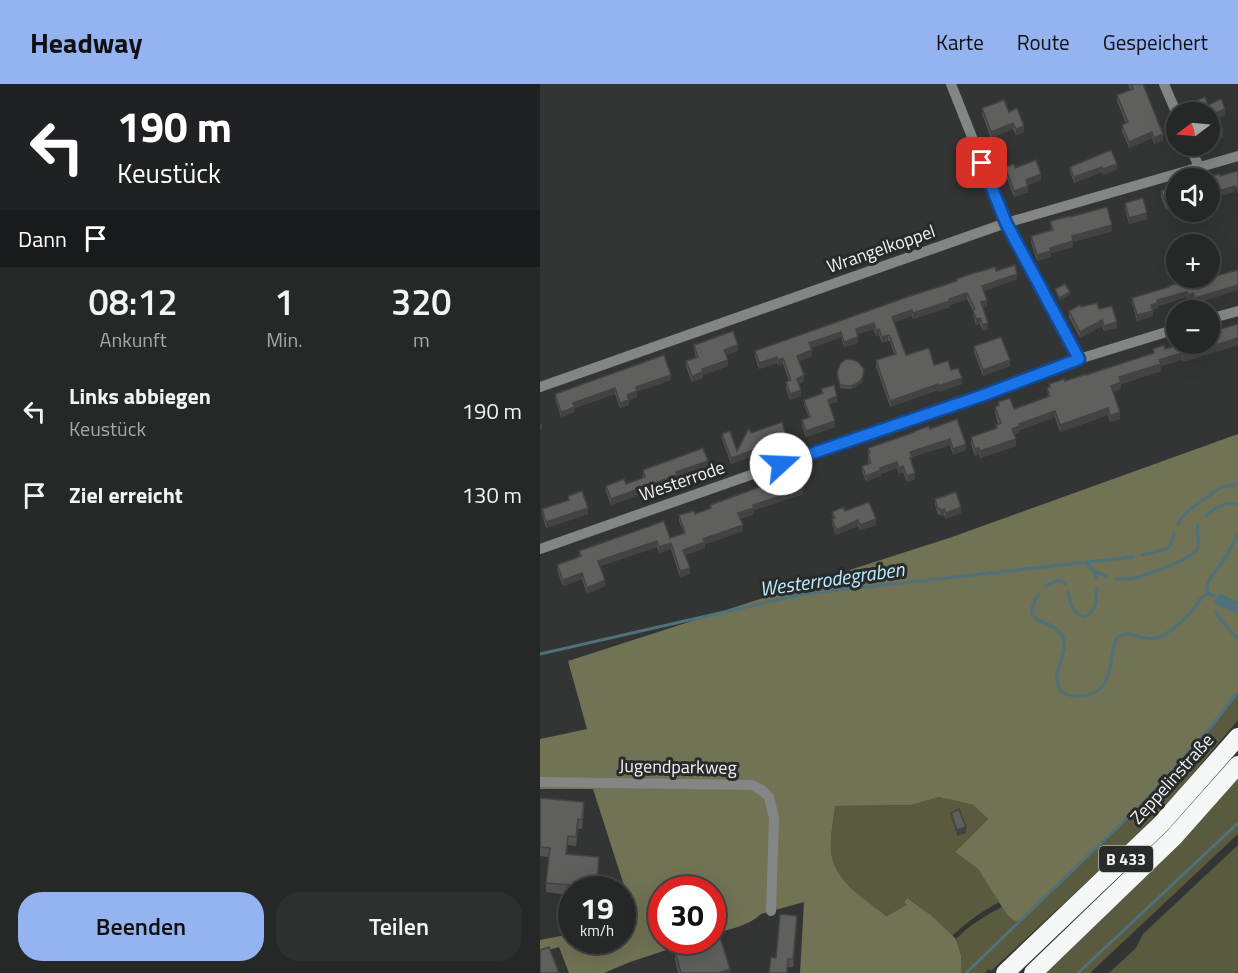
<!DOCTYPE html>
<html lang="de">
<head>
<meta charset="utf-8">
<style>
	body { margin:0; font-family:"Titillium Web",sans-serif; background:#2e302f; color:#f1f3f6; height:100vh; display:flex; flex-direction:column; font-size:22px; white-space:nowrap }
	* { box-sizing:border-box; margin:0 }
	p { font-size:20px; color:#a4a6a7 }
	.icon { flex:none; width:33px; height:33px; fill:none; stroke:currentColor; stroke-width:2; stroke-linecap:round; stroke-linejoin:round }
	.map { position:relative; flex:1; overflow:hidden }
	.panel { display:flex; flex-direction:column; background:#262827; width:540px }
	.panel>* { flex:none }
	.guide { background:#202124; color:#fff; overflow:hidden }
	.needle { width:39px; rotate:254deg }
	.buttons { position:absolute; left:626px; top:18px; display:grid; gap:12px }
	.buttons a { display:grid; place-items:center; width:54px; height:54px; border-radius:50%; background:#262827; box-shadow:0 6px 24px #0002,0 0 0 2px #424444; font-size:30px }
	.speed { position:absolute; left:18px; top:792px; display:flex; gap:12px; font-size:30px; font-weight:700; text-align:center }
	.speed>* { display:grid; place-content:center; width:78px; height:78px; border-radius:50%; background:#262827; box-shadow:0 6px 24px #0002,0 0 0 2px #424444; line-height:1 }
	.speed small { font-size:15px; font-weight:400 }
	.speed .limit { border:9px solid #d22; background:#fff; color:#111 }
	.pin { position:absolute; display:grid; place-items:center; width:51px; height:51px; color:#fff; margin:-26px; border-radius:12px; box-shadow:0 3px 9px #0006 }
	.me { position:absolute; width:66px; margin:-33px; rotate:70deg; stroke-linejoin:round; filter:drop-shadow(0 0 4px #0008) }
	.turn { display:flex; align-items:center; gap:21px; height:126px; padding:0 18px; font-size:27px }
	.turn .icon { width:78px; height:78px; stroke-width:2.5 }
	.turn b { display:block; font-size:42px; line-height:51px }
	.then { display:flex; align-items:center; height:57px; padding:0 18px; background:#0003; gap:12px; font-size:22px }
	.eta { display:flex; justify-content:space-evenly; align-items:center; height:102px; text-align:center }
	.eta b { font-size:36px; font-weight:600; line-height:42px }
	.action { display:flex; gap:12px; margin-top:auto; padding:12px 18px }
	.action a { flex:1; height:69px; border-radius:24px; background:#95b2f1; color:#111; font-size:24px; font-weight:600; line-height:69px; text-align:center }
	.action a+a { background:#2e302f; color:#f1f3f6 }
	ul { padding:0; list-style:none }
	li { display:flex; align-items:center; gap:18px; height:84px; padding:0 18px }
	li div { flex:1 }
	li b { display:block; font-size:22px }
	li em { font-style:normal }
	header { display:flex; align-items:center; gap:36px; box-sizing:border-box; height:84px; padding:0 30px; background:#95b2f1; color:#111 }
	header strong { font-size:28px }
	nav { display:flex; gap:33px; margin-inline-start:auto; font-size:21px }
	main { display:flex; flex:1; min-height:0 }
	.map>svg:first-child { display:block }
	.green { fill:#595a3e }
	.forest { fill:#727255 }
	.water { fill:#4f717b }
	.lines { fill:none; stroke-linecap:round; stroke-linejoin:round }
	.stream { stroke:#4f717b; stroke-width:3 }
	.street { stroke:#848686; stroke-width:10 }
	.highway { stroke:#f3f8f7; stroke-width:18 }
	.wall { fill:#525351 }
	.shaded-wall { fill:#424342 }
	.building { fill:#5f605e; stroke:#424342; stroke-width:1.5 }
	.route-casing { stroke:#114b97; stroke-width:15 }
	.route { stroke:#1a73e8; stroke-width:10 }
	.labels { text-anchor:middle; stroke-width:6; stroke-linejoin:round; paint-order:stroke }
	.shield { fill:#282b2a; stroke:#b5b8b7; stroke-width:1.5 }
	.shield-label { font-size:16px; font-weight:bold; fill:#f2f4f3 }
	.street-label { font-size:18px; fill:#f2f4f3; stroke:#282b2a }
	.water-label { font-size:20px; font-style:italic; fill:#b9edfd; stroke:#282b2a }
</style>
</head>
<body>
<header>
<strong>Headway</strong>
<nav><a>Karte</a><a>Route</a><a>Gespeichert</a></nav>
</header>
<main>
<section class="panel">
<div class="guide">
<div class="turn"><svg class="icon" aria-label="left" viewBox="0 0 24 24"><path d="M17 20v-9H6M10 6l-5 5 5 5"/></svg><div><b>190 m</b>Keustück</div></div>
<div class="then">Dann<svg class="icon" aria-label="arrive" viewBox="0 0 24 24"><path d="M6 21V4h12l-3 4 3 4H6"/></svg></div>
</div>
<div class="eta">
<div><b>08:12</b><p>Ankunft</p></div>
<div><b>1</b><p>Min.</p></div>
<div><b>320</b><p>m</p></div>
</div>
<ul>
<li><svg class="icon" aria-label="left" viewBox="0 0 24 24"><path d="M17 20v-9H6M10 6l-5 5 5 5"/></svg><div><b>Links abbiegen</b><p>Keustück</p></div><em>190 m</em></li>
<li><svg class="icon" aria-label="arrive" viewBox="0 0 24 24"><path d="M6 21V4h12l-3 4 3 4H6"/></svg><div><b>Ziel erreicht</b></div><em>130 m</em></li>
</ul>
<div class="action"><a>Beenden</a><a>Teilen</a></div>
</section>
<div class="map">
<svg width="698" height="889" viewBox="0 0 698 889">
	<rect width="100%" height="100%" fill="#323534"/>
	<g class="green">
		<path d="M698,608V636L629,718L578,769L451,887L449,885L445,889H421V871L416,855C430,841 444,832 462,823L467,831L473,836L607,715L670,644Z"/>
		<path d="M698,694V750L550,889H504L612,787L653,745Z"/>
		<path d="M399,713L433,721L448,735L415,768L438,785L459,818C441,828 428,837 412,852L391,831L369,814L368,821L348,832C325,816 292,797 291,765C290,751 294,736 295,722L372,721Z"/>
		<path d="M698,761V887L696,889H569L596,864L603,850Z"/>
	</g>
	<path class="forest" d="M698,350V608L670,644L607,715L479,838L473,836L467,831L438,785L415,768L448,735L433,721L399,713L372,721L295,722C294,736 290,751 291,765C292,797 325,815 347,832L367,821L364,818L368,814L391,831L416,855L421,871V889H260L264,818L221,830C209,842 189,845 173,850L172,806H122V856L154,857L90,878L64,889H29L19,863L0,868V856L31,850L32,856H82L83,842L96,839L53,705H0V655L47,645L28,577L412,453Z"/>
	<path class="water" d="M679,509L698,518V530L674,519Z"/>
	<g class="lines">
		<g class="stream">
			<path d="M666,432C674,424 687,416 698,420"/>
			<path d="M638,441L642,433L648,427L674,408L682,403L698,400"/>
			<path d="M602,471L627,465L630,462L634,450"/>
			<path d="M547,479L554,487L566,492"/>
			<path d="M554,487L556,494"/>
			<path d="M576,495C583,495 589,495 595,494C606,491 655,474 658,464C661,457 655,451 658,441"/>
			<path d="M505,502C512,499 520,494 526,500"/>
			<path d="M528,508C530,519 532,530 545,533C557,527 556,515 557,504"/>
			<path d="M499,510C477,543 512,533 522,551C532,570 506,590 522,608C526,612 533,612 539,612C567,612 570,589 573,567C574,562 574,557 577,554C590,543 605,559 617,554C628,550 646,535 653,526C658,519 660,513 668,510"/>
			<path d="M668,510L667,501L671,493L686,473L698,450"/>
			<path d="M668,510L674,512"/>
			<path d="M676,527L679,534L698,555"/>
			<path d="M0,570L263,510L593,473"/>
			<path d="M426,889L607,715L670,644L698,608"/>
			<path d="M538,889L698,739"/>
		</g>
		<g class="street">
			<path d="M411,0L466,139L539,275"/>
			<path d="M624,0L636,28"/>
			<path d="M650,62L659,83"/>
			<path d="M669,235L698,227"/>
			<path d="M0,303L466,139L698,72"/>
			<path d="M0,465L307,357L441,312L539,275L636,245"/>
			<path d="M0,698L212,701L223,707L229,713L234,734L231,827"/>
		</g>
		<g class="highway">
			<path d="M465,889L621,740L698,653"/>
			<path d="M493,889L634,753L698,681"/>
		</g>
	</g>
	<g class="wall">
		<path d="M588,0H603L623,57L614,60L612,54L589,64L582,47V41L586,39L577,17V11L590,6Z"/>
		<path d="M657,16L668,21L685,31L678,34L683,53L671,58L669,52V28H659L657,22Z"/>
		<path d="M442,24L469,28L484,48L476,51L473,45L451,54L442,30Z"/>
		<path d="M571,66L577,85L563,91L562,88L534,99L530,88V83Z"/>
		<path d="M465,83L475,84L501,96L488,101V108L474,113L465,89Z"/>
		<path d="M636,102L626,126L621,113V107Z"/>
		<path d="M585,119L607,135L589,140L585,125Z"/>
		<path d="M530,133L572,147L533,158V163L511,169V173L497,177L491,158V152L511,146L510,137Z"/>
		<path d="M456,187L477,195L444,207L447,222L443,224L448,245L443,247L440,240L436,241L433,231V227L427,215L410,221V223L373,235L372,232L354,238L366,271L411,286L422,300L398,308V306L350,323L336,282V276L354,270L350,257H348L342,259L339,251L336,252L334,245L317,250L318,259L304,263L301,253L271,264L272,272L259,277L264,297L259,300L261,312L250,316L246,304V298L249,296L243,280L238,282L237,279L219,285L215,273V267Z"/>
		<path d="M656,194L655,220L653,215L648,216L647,213L618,222V224L612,226L613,232L597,237L592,219V214L628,203Z"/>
		<path d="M541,223L559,225L577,244L564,247L562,242L540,254L529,233V227Z"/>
		<path d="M698,240V261L643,278L642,276L621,282V287L581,300V305L573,308L580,335L570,338L568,331L520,348L515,333L480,346V348L474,351L476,362L440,374L439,370L435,372L431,360V353L456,345V341L458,340L455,329V323L458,321V318L474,325L508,313L507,304L509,303V300L546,291L613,269V265H625L642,260H669Z"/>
		<path d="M154,261L198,267L186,271L188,282L163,291V294L152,298L146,283V277L156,274L154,266Z"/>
		<path d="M434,262L470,282L443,292L434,268Z"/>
		<path d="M297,289L323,296L320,300L316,303L311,305L300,304Z"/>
		<path d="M131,296L97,307V313L89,316V321L80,324L75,310L35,324V328L21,333L15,315V310Z"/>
		<path d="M281,305L297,318L289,320L295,343L266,353L262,341V336L269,334L264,321V316L281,310Z"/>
		<path d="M417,335L426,366L413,371L410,361L372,373L371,379L375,395L367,398L363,388L359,390L357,384L341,390V392L326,397L322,388V382L329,380L328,376V364Z"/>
		<path d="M211,349L247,359L191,380L182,355V350L197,367Z"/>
		<path d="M168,383L137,394V397L71,421L66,408V402L86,400L103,394V386Z"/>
		<path d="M263,410L214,426V430L200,435L203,447L165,460V464L145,471L150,490L140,493L131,465L119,469L117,463L60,482L65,502L47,510L42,495L23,502L17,486V481L39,473V467L130,454L144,449L139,437V431L155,430L170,425V421Z"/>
		<path d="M28,412L48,430L6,444L2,430V425L28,416Z"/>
		<path d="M395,415L421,429L406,435L404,431L401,432L400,430L398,431L395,421Z"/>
		<path d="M305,427L336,441L320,446L318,442L296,451L292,440V435L293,434L292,428Z"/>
		<path d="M0,714L44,727L42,745H38L36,762L28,761L27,770L59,782L57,806H32V820H30V811L6,808V799L9,773L0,772Z"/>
		<path d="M411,729L426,749L417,752L411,734Z"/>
		<path d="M257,840L253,883H248L236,874Z"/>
		<path d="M135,867L190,889H138L135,876Z"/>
	</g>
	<g class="shaded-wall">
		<path d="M685,25V31L676,35V29Z"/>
		<path d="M473,39V45L451,54V48Z"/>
		<path d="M484,42V48L476,51V45Z"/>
		<path d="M683,47V53L671,58V52Z"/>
		<path d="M612,48V54L589,64V58Z"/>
		<path d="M623,50V57L614,60V54Z"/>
		<path d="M577,80V85L563,91V85Z"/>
		<path d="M562,83V88L534,99V93Z"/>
		<path d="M501,90V96L486,102V96Z"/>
		<path d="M488,102V108L474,113V107Z"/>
		<path d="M695,102V108L669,115V110Z"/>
		<path d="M698,103V108L696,109V104Z"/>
		<path d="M636,117V123L626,126V120Z"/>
		<path d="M607,129V135L589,140V134Z"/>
		<path d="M572,141V147L533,158V163L511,169V173L497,177V171L532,152Z"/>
		<path d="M477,190V195L442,208V202Z"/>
		<path d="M698,201V206L655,220V214Z"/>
		<path d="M530,208V211L519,217V214Z"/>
		<path d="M647,208V213L618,222V224L611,226V221L617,216Z"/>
		<path d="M427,209V215L410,221V223L373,235V229Z"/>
		<path d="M653,209V215L648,216V211Z"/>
		<path d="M447,216V222L441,224V218Z"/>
		<path d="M372,226V232L352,239V233Z"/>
		<path d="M613,227V232L597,237V231Z"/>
		<path d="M440,234V240L436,241V235Z"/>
		<path d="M562,236V242L540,254V248Z"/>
		<path d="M577,238V244L564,247V242Z"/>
		<path d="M334,239V245L316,251V245Z"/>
		<path d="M448,239V245L443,247V241Z"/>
		<path d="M339,245V251L336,252V246Z"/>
		<path d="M301,248V253L269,265V259Z"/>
		<path d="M348,251V257L342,259V253Z"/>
		<path d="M318,253V259L304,263V258Z"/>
		<path d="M698,254V261L643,278V271Z"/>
		<path d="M198,261V267L184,272V266Z"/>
		<path d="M272,266V272L257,278V272Z"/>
		<path d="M642,269V276L621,282V287L581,300V305L571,308V302L579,293L619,276Z"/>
		<path d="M237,273V279L219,285V279Z"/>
		<path d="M243,274V280L238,282V276Z"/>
		<path d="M188,276V282L163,291V294L152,298V292L162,285Z"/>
		<path d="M470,276V282L443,292V286Z"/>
		<path d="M324,285L323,296L320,300L316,303L311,305V302Z"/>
		<path d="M131,291V296L96,308V303Z"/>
		<path d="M264,291V297L257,301V295Z"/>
		<path d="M422,294V300L398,308V302Z"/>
		<path d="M398,300V306L350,323V317Z"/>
		<path d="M75,304V310L35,324V328L21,333V328L33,319Z"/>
		<path d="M261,306V312L250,316V310Z"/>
		<path d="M97,307V313L89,316V321L80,324V319L87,311Z"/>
		<path d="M297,312V318L288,321V316Z"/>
		<path d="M568,324V331L520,348V341Z"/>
		<path d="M515,327V333L480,346V348L472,351V345L479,340Z"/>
		<path d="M580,328V335L570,338V332Z"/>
		<path d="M295,337V343L266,353V347Z"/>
		<path d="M2,339V345L0,346V340Z"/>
		<path d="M247,354V359L191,380V374Z"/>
		<path d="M410,355V361L372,373V379L370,380V368Z"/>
		<path d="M476,355V362L440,374V367Z"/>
		<path d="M426,360V366L413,371V365Z"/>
		<path d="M439,364V370L435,372V365Z"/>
		<path d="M168,377V383L137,394V397L71,421V415L136,388Z"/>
		<path d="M357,378V384L341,390V392L326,397V392L340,384Z"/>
		<path d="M363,382V388L359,390V384Z"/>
		<path d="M375,389V395L367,398V392Z"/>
		<path d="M263,405V410L214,426V430L198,435V429L213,421Z"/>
		<path d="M421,423V429L406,435V429Z"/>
		<path d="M48,424V430L6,444V438Z"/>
		<path d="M404,425V431L401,432V427Z"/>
		<path d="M336,435V441L320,446V441Z"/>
		<path d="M318,436V442L296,451V446Z"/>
		<path d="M203,441V447L165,460V464L143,471V466L163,455Z"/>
		<path d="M117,457V463L58,483V477Z"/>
		<path d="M131,459V465L119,469V463Z"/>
		<path d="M150,484V490L140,493V487Z"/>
		<path d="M42,489V495L23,502V496Z"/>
		<path d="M65,496V502L47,510V504Z"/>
		<path d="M426,743V749L417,752V746Z"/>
		<path d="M257,832V840L253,883V875Z"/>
		<path d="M190,885V889H178Z"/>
	</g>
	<g class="building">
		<path d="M591,0H603L623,50L614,54L612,48L589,58L582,41L588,38L577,11L593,5Z"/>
		<path d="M665,13L668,21L681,15L685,25L676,29L683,47L671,52L669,46V28H662L657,16Z"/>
		<path d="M464,16L469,28L477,24L484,42L476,45L473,39L451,48L442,24Z"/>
		<path d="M571,66L577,80L563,85L562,83L534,93L530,83Z"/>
		<path d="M496,76L501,90L486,96L488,102L474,107L465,83L474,80L475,84Z"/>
		<path d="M698,87V103L696,104L695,102L669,110V94H664L679,90L680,92Z"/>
		<path d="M636,102V117L626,120L621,107Z"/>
		<path d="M603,114L607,129L589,134L585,119Z"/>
		<path d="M567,123L572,141L532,152L533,157L510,164L511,167L497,171L491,152L513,146L510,137L530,132V133Z"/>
		<path d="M475,181L477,190L442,202L447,216L441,218L448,239L443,241L440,234L436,235L433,226L435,225L427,209L409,215L410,217L373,229L372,226L352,233L366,271L389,264L394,281L408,277L411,286L418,284L422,294L398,302V300L350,317L336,276L356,270L350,252L348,251L342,253L339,245L336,246L334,239L316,245L318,253L304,258L301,248L269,259L272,266L257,272L264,291L257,295L261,306L250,310L246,298L251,296L243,274L238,276L237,273L219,279L215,267L367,213L417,197L416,195L431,190L455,183L456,187Z"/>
		<path d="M698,186V201L655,214L653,209L648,211L647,208L617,216L618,219L611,221L613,227L597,231L592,214L629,203L628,202L656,194H660V196Z"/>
		<path d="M525,200L530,208L519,214L515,205Z"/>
		<path d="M557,219L559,225L572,222L577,238L564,242L562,236L540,248L529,227L540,221L541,223Z"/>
		<path d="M698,240V254L643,271L642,269L619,276L621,280L579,293L581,298L571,302L580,328L570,332L568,324L520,341L515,327L479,340L480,342L472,345L476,355L440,367L439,364L435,365L431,353L457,344L456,341L461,339L455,323L459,321L458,318L470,314L474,325L510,312L507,304L510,303L509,300L524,295L525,297L546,290V291L614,269L613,265L624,261L625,265L643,260H669V248Z"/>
		<path d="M193,247L198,261L184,266L188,276L162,285L163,288L152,292L146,277L158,273L154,261Z"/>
		<path d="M461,253L470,276L443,286L434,262Z"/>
		<path d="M124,271L131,291L96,303L97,307L87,311L89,316L80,319L75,304L33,319L35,323L21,328L15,310Z"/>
		<path d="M306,275L314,276L318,278L324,285L323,293L320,297L316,300L311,302L300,301L297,289L300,280Z"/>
		<path d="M294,301L297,312L288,316L295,337L266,347L262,336L270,333L264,316L283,309L281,305Z"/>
		<path d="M417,335L426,360L413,365L410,355L370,368L372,373L370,374L375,389L367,392L363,382L359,384L357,378L340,384L341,386L326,392L322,382L331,379L328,370L330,369L328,364L375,348V347L389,342L390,345Z"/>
		<path d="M242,338L247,354L191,374L182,350L190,347L197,367L209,344L211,349Z"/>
		<path d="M163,364L168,377L136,388L137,391L71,415L66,402L84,395L86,400L105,393L103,386Z"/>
		<path d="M258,389L263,405L213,421L214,424L198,429L203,441L163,455L165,458L143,466L150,484L140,487L131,459L119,463L117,457L58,477L65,496L47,504L42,489L23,496L17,481L41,472L39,467L124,437L130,454L145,449L139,431L154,427L155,430L171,424L170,421Z"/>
		<path d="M42,407L48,424L6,438L2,425L29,416L28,412Z"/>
		<path d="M416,408L421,423L406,429L404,425L401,427L400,424L398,425L395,415Z"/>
		<path d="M329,418L336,435L320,441L318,436L296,446L292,435L295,434L292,428L303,423L305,427Z"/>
		<path d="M0,714L44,718L42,736L38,735L36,753L28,752L26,770L59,773L56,806H32V811H30L31,801L6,799L10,764L0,763Z"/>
		<path d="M419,725L426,743L417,746L411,729Z"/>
		<path d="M240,830L257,832L253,875H248L247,889H229L231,873L236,874Z"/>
		<path d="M180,853L190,885L178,889H141L135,867L169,856H172V855Z"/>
		<path d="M9,863L19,889H0V866Z"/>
	</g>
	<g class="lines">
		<g class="route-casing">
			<path id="route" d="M241,380L441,312L539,275L466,139L442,79"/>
		</g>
		<use href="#route" class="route"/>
	</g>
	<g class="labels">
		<rect class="shield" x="559" y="762" width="54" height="26" rx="4.5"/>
		<g class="shield-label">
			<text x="586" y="781">B 433</text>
		</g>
		<g class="street-label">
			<text transform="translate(341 165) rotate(-19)" y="6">Wrangelkoppel</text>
			<text transform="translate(142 397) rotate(-19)" y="6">Westerrode</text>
			<text transform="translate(138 683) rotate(1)" y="6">Jugendparkweg</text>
			<text transform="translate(632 695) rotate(-48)" y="6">Zeppelinstraße</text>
		</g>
		<g class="water-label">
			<text transform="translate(292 495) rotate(-8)" y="7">Westerrodegraben</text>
		</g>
	</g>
</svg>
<div class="buttons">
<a><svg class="needle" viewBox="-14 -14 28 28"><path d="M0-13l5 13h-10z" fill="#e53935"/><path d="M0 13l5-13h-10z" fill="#a4a6a7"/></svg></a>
<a><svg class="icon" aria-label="sound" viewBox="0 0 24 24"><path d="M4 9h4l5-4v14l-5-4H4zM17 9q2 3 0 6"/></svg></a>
<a>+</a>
<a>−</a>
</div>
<div class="speed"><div>19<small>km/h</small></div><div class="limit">30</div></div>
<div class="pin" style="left:442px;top:79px;background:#d93025"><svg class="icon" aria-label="arrive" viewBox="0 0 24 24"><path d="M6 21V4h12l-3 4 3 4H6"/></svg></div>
<svg class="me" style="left:241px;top:380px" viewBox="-20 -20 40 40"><circle r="19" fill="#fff"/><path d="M0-13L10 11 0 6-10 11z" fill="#1a73e8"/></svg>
</div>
</main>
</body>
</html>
